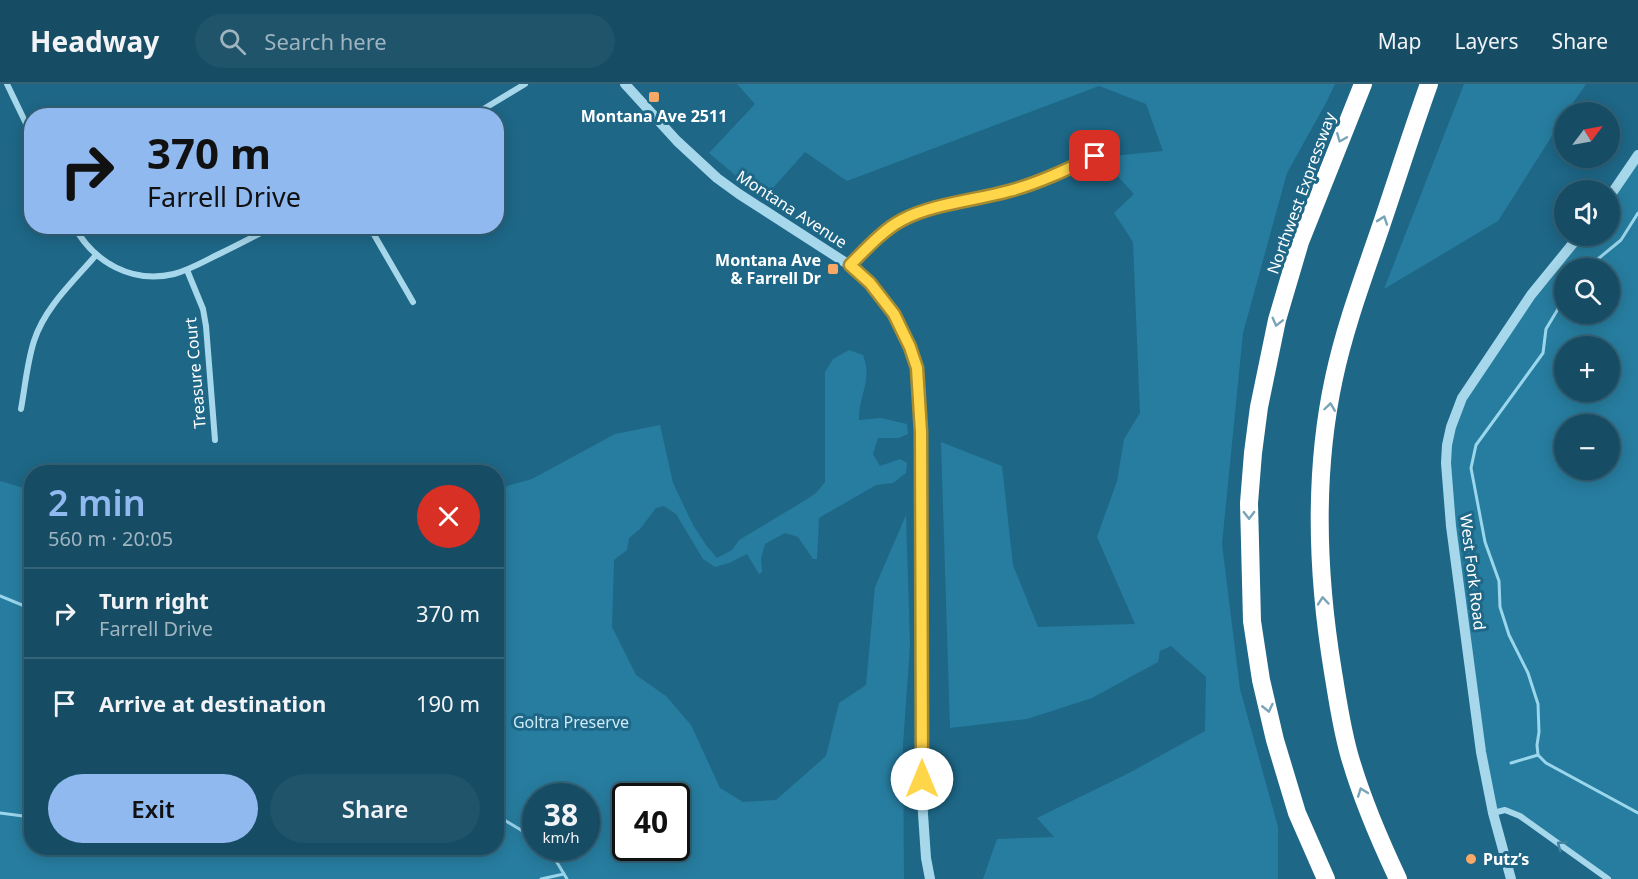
<!DOCTYPE html>
<html lang="en">
<head>
<meta charset="utf-8">
<style>
	body { margin:0; font-family:"Noto Sans",sans-serif; background:#1f546b; color:#f1f3f6; height:100vh; display:flex; flex-direction:column; font-size:22px; white-space:nowrap }
	* { box-sizing:border-box; margin:0 }
	p { font-size:20px; color:#9eb4bf }
	.icon { flex:none; width:33px; height:33px; fill:none; stroke:currentColor; stroke-width:2; stroke-linecap:round; stroke-linejoin:round }
	.map { position:relative; flex:1; overflow:hidden }
	.drawer { position:absolute; left:24px; top:381px; width:480px; height:390px; display:flex; flex-direction:column; background:#164d65; border-radius:24px; box-shadow:0 3px 15px #0003,0 0 0 2px #356479 }
	.drawer>* { flex:none }
	.guide { position:absolute; left:24px; top:24px; width:480px; height:126px; border-radius:24px; box-shadow:0 3px 15px #0003,0 0 0 2px #356479; background:#90b9f0; color:#111; overflow:hidden }
	.needle { width:39px; rotate:58deg }
	.fabs { position:absolute; left:1554px; top:18px; display:grid; gap:12px }
	.fabs a { display:grid; place-items:center; width:66px; height:66px; border-radius:50%; background:#164d65; box-shadow:0 3px 15px #0003,0 0 0 2px #356479; font-size:30px }
	.speed { position:absolute; left:522px; top:699px; display:flex; gap:12px; font-size:30px; font-weight:700; text-align:center }
	.speed>* { display:grid; place-content:center; width:78px; height:78px; border-radius:50%; background:#164d65; box-shadow:0 3px 15px #0003,0 0 0 2px #356479; line-height:1 }
	.speed small { font-size:15px; font-weight:400 }
	.speed .limit { border:3px solid #111; border-radius:9px; background:#fff; color:#111 }
	.pin { position:absolute; display:grid; place-items:center; width:51px; height:51px; color:#fff; margin:-26px; border-radius:12px; box-shadow:0 3px 9px #0006 }
	.me { position:absolute; width:66px; margin:-33px; rotate:0deg; stroke-linejoin:round; filter:drop-shadow(0 0 4px #0008) }
	.turn { display:flex; align-items:center; gap:21px; height:126px; padding:0 24px; font-size:27px }
	.turn .icon { width:78px; height:78px; stroke-width:2.5 }
	.turn b { display:block; font-size:42px; line-height:51px }
	.round { display:grid; place-items:center; flex:none; width:63px; height:63px; border-radius:32px; background:#1f546b }
	.summary { display:flex; align-items:center; justify-content:space-between; height:102px; padding:0 24px }
	h1 { font-size:36px; font-weight:600; line-height:45px; color:#90b9f0 }
	.action { display:flex; gap:12px; margin-top:auto; padding:12px 24px }
	.action a { flex:1; height:69px; border-radius:36px; background:#90b9f0; color:#111; font-size:24px; font-weight:600; line-height:69px; text-align:center }
	.action a+a { background:#1f546b; color:#f1f3f6 }
	ul { padding:0; list-style:none }
	li { display:flex; align-items:center; gap:18px; height:90px; padding:0 24px; border-top:2px solid #356479 }
	li div { flex:1 }
	li b { display:block; font-size:22px }
	li em { font-style:normal }
	header { display:flex; align-items:center; gap:36px; box-sizing:border-box; height:84px; padding:0 30px; background:#164d65; border-bottom:2px solid #356479 }
	header strong { font-size:28px }
	nav { display:flex; gap:33px; margin-inline-start:auto; font-size:21px }
	.search { width:420px; height:54px; background:#1f546b; display:flex; align-items:center; gap:15px; box-sizing:border-box; padding:0 21px; border-radius:33px; color:#9eb4bf; font-size:22px }
	.map>svg:first-child { display:block }
	.green { fill:#277d9f; fill-rule:evenodd }
	.lines { fill:none; stroke-linecap:round; stroke-linejoin:round }
	.stream { stroke:#9ad6ec; stroke-width:3 }
	.minor { stroke:#a7d7eb; stroke-width:6 }
	.tertiary { stroke:#a7d7eb; stroke-width:10 }
	.motorway { stroke:#fff; stroke-width:18 }
	.oneway { stroke:#78a4b7 }
	.oneway2 { stroke:#4083a0 }
	.route-casing { stroke:#a68a30; stroke-width:15 }
	.route { stroke:#ffd54a; stroke-width:10 }
	.poi-dot { fill:#faa866; stroke:#1e6787; stroke-width:2 }
	.labels { text-anchor:middle; stroke-width:6; stroke-linejoin:round; paint-order:stroke }
	.poi-label { font-size:16px; font-weight:bold; fill:#fff; stroke:#1e6787 }
	.street-label { font-size:16px; fill:#fff; stroke:#1e6787 }
	.park-label { font-size:16px; fill:#ccebf8; stroke:#1e6787 }
</style>
</head>
<body>
<header>
<strong>Headway</strong>
<div class="search"><svg class="icon" aria-label="search" viewBox="0 0 24 24"><circle cx="10" cy="10" r="6"/><path d="M15 15l6 6"/></svg>Search here</div>
<nav><a>Map</a><a>Layers</a><a>Share</a></nav>
</header>
<div class="map">
<svg width="1638" height="795" viewBox="0 0 1638 795">
	<rect width="100%" height="100%" fill="#1e6787"/>
	<g class="green">
		<path d="M737,0H1335L1327,17L1287,89L1243,249L1222,460L1240,605L1278,743V795H983L997,755L1054,753L1037,734L1131,688L1205,647L1206,593L1171,562L1160,567L1158,578L1092,614L1027,635L950,644L941,358L1002,382L1013,481L1038,543L1135,540L1097,453L1117,397L1124,355L1140,329L1133,158L1114,129L1134,110L1109,83L1113,72L1163,67L1146,20L1099,2L847,97L805,68L766,112L735,91L709,69L755,20Z"/>
		<path d="M1464,0H1586L1567,28H1564V33L1498,137L1384,205Z"/>
		<path d="M1638,71V795H1608L1520,732L1505,726L1493,729L1446,379L1456,326L1579,152H1610V112ZM1564,184H1610V230H1564ZM1564,262H1610V308H1564ZM1564,340H1610V386H1564Z"/>
		<path d="M849,266L863,271C873,297 858,312 859,336L881,334L907,340L908,350L899,354H878L873,370L880,382L900,375L907,379L906,389L893,399L876,401L819,434L817,475H813L798,453L785,449L765,460L761,474L762,488L759,490L747,470L729,479L715,483L703,475L676,430L664,422L656,424L640,445L629,454L627,466L614,476L612,543L636,591L666,612L691,641L720,704L743,718L776,716L826,672L839,619L866,601L875,503L906,431L910,561L903,661L904,795H0V397L31,406L32,764H496L497,405L532,395L615,350L660,341L673,399L693,441L706,461L717,474L732,466L739,456L804,417L816,409L825,398V288L833,275ZM536,712H586V764H536ZM626,712H676V764H626Z"/>
	</g>
	<g class="lines">
		<g class="stream">
			<path d="M1587,184L1621,156L1638,129"/>
			<path d="M1564,215L1546,245L1543,269L1476,361L1471,384L1485,458L1499,497L1500,523L1509,551L1528,589L1538,620L1539,648L1537,661L1538,671L1546,679L1638,729"/>
			<path d="M496,417L497,414"/>
			<path d="M0,512L22,521L32,520"/>
			<path d="M1511,679L1538,671"/>
			<path d="M0,729L23,732L32,731"/>
			<path d="M496,731L536,755"/>
			<path d="M545,764L552,770L567,795"/>
			<path d="M541,795L564,790"/>
		</g>
		<g class="minor">
			<path d="M7,0L32,52"/>
			<path d="M472,32L525,0"/>
			<path d="M74,142C94,179 133,200 174,190C189,186 203,178 217,171C236,162 255,152 274,142"/>
			<path d="M369,142L413,218"/>
			<path d="M850,181C866,165 883,146 903,136C931,120 977,116 1010,107C1039,99 1067,85 1095,72"/>
			<path d="M187,186L203,225L206,242L215,356"/>
			<path d="M21,325C25,303 27,279 34,257C45,223 73,198 96,171"/>
			<path d="M1493,729L1505,726L1520,732L1608,795"/>
		</g>
		<g class="tertiary">
			<path d="M625,0L677,57L717,94L739,110L857,186L882,212L894,230L910,263L917,284L921,348L922,715L926,774L930,795"/>
			<path d="M1610,112L1638,71"/>
			<path d="M1511,795L1493,729L1481,668L1451,442L1446,379L1447,361L1451,343L1462,314L1531,211L1579,152"/>
		</g>
		<g class="motorway">
			<path d="M1326,795L1297,729L1275,656L1261,596L1252,537L1249,419L1253,369L1259,323L1277,236L1300,158L1363,0"/>
			<path d="M1398,795C1380,757 1363,717 1351,677C1342,648 1338,618 1333,588C1317,491 1313,391 1334,294C1345,242 1364,192 1381,142C1397,95 1412,47 1429,0"/>
		</g>
	</g>
	<defs><path id="oneway-chevron" d="M-2-3.5L2.5 0L-2 3.5" fill="none" stroke-width="1.6" stroke-linecap="round" stroke-linejoin="round" transform="scale(1.5)"/></defs>
	<g class="oneway">
		<use href="#oneway-chevron" transform="translate(1341 54) rotate(112)"/>
		<use href="#oneway-chevron" transform="translate(1383 136) rotate(-71)"/>
		<use href="#oneway-chevron" transform="translate(1277 238) rotate(104)"/>
		<use href="#oneway-chevron" transform="translate(1330 323) rotate(-82)"/>
		<use href="#oneway-chevron" transform="translate(1249 431) rotate(89)"/>
		<use href="#oneway-chevron" transform="translate(1323 517) rotate(-95)"/>
		<use href="#oneway-chevron" transform="translate(1268 624) rotate(77)"/>
		<use href="#oneway-chevron" transform="translate(1362 708) rotate(-110)"/>
	</g>
	<use class="oneway2" href="#oneway-chevron" transform="translate(1561 761) rotate(-144)"/>
	<g class="lines">
		<g class="route-casing">
			<path id="route" d="M922,695L921,348L917,284L910,263L894,230L870,199L850,181C866,165 883,146 902,136C931,120 977,116 1009,107C1039,99 1068,85 1095,72"/>
		</g>
		<use href="#route" class="route"/>
	</g>
	<g class="poi-dot">
		<rect x="648" y="7" width="12" height="12" rx="3"/>
		<rect x="827" y="179" width="12" height="12" rx="3"/>
		<circle cx="1471" cy="775" r="6"/>
	</g>
	<g class="labels">
		<g class="poi-label">
			<text x="654" y="38">Montana Ave 2511</text>
			<text x="821" y="182" text-anchor="end">Montana Ave<tspan x="821" dy="18">&amp; Farrell Dr</tspan></text>
			<text x="1483" y="781" text-anchor="start">Putz’s</text>
		</g>
		<g class="street-label">
			<text transform="translate(1301 109) rotate(-70)" y="6">Northwest Expressway</text>
			<text transform="translate(792 125) rotate(33)" y="6">Montana Avenue</text>
			<text transform="translate(195 289) rotate(-95)" y="6">Treasure Court</text>
			<text transform="translate(1473 488) rotate(83)" y="6">West Fork Road</text>
		</g>
		<g class="park-label">
			<text x="571" y="644">Goltra Preserve</text>
		</g>
	</g>
</svg>
<div class="fabs">
<a><svg class="needle" viewBox="-14 -14 28 28"><path d="M0-13l5 13h-10z" fill="#e53935"/><path d="M0 13l5-13h-10z" fill="#9eb4bf"/></svg></a>
<a><svg class="icon" aria-label="sound" viewBox="0 0 24 24"><path d="M4 9h4l5-4v14l-5-4H4zM17 9q2 3 0 6"/></svg></a>
<a><svg class="icon" aria-label="search" viewBox="0 0 24 24"><circle cx="10" cy="10" r="6"/><path d="M15 15l6 6"/></svg></a>
<a>+</a>
<a>−</a>
</div>
<div class="speed"><div>38<small>km/h</small></div><div class="limit">40</div></div>
<div class="pin" style="left:1095px;top:72px;background:#d93025"><svg class="icon" aria-label="arrive" viewBox="0 0 24 24"><path d="M6 21V4h12l-3 4 3 4H6"/></svg></div>
<svg class="me" style="left:922px;top:695px" viewBox="-20 -20 40 40"><circle r="19" fill="#fff"/><path d="M0-13L10 11 0 6-10 11z" fill="#ffd54a"/></svg>
<div class="guide">
<div class="turn"><svg class="icon" aria-label="right" viewBox="0 0 24 24"><path d="M7 20v-9h11M14 6l5 5-5 5"/></svg><div><b>370 m</b>Farrell Drive</div></div>
</div>
<section class="drawer">
<div class="summary"><div><h1>2 min</h1><p>560 m · 20:05</p></div><a class="round" style="background:#d93025;color:#fff"><svg class="icon" aria-label="close" viewBox="0 0 24 24"><path d="M6 6l12 12M18 6L6 18"/></svg></a></div>
<ul>
<li><svg class="icon" aria-label="right" viewBox="0 0 24 24"><path d="M7 20v-9h11M14 6l5 5-5 5"/></svg><div><b>Turn right</b><p>Farrell Drive</p></div><em>370 m</em></li>
<li><svg class="icon" aria-label="arrive" viewBox="0 0 24 24"><path d="M6 21V4h12l-3 4 3 4H6"/></svg><div><b>Arrive at destination</b></div><em>190 m</em></li>
</ul>
<div class="action"><a>Exit</a><a>Share</a></div>
</section>
</div>
</body>
</html>
